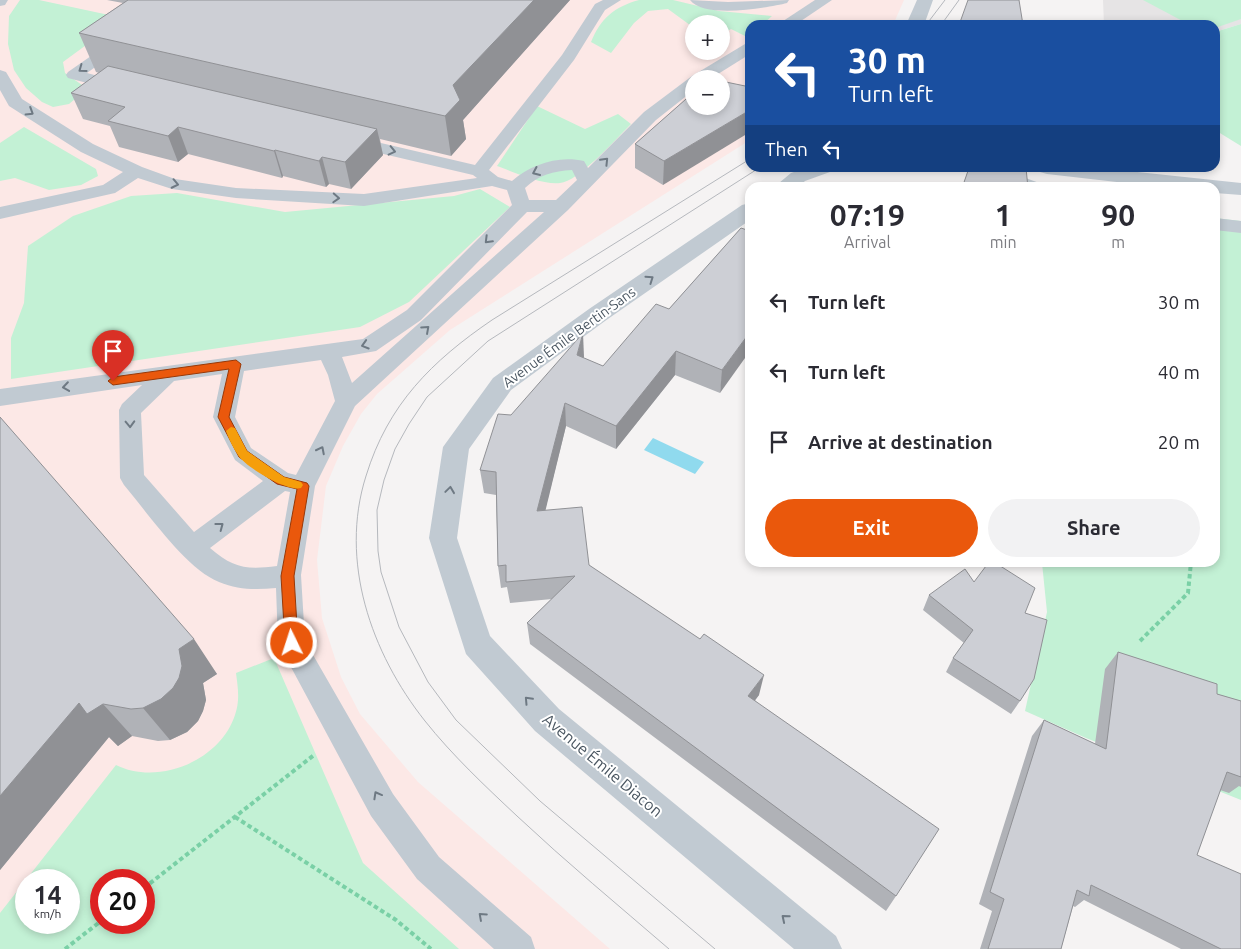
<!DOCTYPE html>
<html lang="en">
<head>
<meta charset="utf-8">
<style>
	body { margin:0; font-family:Ubuntu,sans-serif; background:#f2f2f3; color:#2b2b33; height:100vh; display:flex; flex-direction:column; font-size:19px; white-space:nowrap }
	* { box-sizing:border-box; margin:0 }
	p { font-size:16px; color:#7c7c81 }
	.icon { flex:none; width:28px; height:28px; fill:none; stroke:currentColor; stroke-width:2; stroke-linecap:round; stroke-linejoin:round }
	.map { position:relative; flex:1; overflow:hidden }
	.side { position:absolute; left:745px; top:182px; width:475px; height:385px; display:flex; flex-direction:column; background:#fff; border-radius:15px; box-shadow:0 2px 8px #0003 }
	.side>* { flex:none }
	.top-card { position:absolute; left:745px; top:20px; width:475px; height:152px; border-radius:15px; box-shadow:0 2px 8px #0003; background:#1a4fa0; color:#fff; overflow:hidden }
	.fabs { position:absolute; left:685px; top:15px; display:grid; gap:10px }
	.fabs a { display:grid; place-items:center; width:45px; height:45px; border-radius:50%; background:#fff; box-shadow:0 2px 8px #0003; font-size:25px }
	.speed { position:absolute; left:15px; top:869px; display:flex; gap:10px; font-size:25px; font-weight:700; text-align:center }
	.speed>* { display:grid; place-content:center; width:65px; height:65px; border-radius:50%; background:#fff; box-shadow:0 2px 8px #0003; line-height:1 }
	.speed small { font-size:12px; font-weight:400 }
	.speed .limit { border:8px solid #d22; background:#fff; color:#111 }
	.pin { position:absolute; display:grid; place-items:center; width:42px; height:42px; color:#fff; margin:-51px -21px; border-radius:50% 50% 50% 0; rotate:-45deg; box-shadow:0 0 5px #0007 }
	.pin .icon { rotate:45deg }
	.me { position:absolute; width:55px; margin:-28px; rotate:356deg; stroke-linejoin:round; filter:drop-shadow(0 0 4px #0008) }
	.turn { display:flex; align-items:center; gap:18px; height:105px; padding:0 20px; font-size:22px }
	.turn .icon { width:65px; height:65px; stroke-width:2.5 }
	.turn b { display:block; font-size:35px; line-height:42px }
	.then { display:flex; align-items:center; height:48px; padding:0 20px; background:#0003; gap:10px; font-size:19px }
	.eta { display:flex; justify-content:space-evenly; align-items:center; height:85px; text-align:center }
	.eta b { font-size:30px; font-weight:600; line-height:35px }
	.primary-button { display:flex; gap:10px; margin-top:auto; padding:10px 20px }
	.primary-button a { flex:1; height:58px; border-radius:30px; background:#ea580c; color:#fff; font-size:20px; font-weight:600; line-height:58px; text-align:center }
	.primary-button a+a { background:#f2f2f3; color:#2b2b33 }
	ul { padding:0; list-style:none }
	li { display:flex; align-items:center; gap:15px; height:70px; padding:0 20px }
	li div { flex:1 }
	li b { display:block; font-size:19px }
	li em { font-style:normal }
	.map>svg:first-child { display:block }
	.education { fill:#e6e4e5 }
	.medical { fill:#fce8e6; fill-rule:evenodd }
	.green { fill:#c3f1d5; fill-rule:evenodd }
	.water { fill:#90daee }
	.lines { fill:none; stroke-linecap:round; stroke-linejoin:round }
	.path { stroke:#7ad0a6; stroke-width:4; stroke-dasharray:4.5 3; stroke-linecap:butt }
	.lane { fill:#c1cad2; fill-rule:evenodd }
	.street { fill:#c1cad2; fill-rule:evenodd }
	.tram { stroke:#b5b8bd; stroke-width:1 }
	.wall { fill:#b0b2b7 }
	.shaded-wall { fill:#909195 }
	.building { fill:#cdcfd5; stroke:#909195 }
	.oneway { stroke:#6e7983 }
	.route { fill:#ea580c; stroke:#983908 }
	.slow { fill:#f59e0b }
	.labels { text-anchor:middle; stroke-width:4; stroke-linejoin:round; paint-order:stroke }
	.street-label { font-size:14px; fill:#4a5661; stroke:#fff }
	.near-street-label { font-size:16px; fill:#4a5661; stroke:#fff }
</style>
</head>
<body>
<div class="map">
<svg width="1241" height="949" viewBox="0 0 1241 949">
	<rect width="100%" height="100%" fill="#f5f3f3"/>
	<path class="education" d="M1103,0H1241V24L1215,32V25H1104Z"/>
	<path class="medical" d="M0,0H904L893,25H750V140L450,330L377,394L361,414L343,446L326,486L317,560L322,618L341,677L360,714L418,782L610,949H0ZM694,24H721V51H694ZM694,79H721V106H694ZM26,880H69V922H26ZM101,880H144V922H101Z"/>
	<g class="green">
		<path d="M20,0H39L123,18L63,62L65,73L82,85V93L69,104L53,107L42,102L26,88L14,70L8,44L9,16Z"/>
		<path d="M639,0H673L719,11L772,16L762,25H750V33L745,36L731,29L721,35V24H694V28L668,9L648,11L634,23L611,53L591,42C601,18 614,7 639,0Z"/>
		<path d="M1143,0H1241V19L1215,28V25H1190Z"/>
		<path d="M1241,24V146L1215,130V32Z"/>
		<path d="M537,106L585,129L618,114L631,124C617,138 578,182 560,183C542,185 514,172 497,166Z"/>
		<path d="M24,127L96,169L98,176L81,185L49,190L15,178L0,181V143Z"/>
		<path d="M480,189L510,207L409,302L360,327L11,379V338L24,303L28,246L73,216L131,196L177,193L285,212L454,196Z"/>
		<path d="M1215,218L1241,221V800L1086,738L1025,711L1047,612L1042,563L1215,562Z"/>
		<path d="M274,658L363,863L459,949H0V913L116,765C158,786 220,761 235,715C240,701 238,688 236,673ZM26,880H69V922H26ZM101,880H144V922H101Z"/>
	</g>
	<path class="water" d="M653,438L704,462L695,474L644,450Z"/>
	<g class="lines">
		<g class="path">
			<path d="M1140,641L1188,593L1191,562"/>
			<path d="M235,817L396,920L431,949"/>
			<path d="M144,888L314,755"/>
			<path d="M65,949L101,921"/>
		</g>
		<g class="lane">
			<path d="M0,0H8L5,5L0,6Z"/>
			<path d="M603,0H621L605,10L574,60L489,170L498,177L512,181C531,164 559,155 584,161L588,168L644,112L692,76L745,44L750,42V54L710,79H694V90L656,120L568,210L355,406L315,486L301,575L305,641L393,794L439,857L531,937L535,949H494L417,879L371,816L278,643L276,588C256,590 238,590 219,582C186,569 147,512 124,485L120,478L119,410L122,404L142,385L0,406V389L363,339L407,310L512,205L507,190L492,186L364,206L236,198L172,189L138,178L115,193L0,219V207L103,185L123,172L81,152L9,106L0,90V70L6,72L22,99L93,144L142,167L175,179L236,188L364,194L477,178L473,175L345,145L342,141L345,137L351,136L475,165L562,55L595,4ZM572,170L577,180L556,200H529L525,188C539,175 553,171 572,170ZM527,212H544L352,383L342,357L376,351L421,320ZM321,360L328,375L335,401L296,475L288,473L251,448L235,417L244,371ZM222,374L213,417L235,460L263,481L194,532L144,475L141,413L174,381ZM285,491L290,492L277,566C246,570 233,568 210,548Z"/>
			<path d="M690,0L728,2L789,0L787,3C767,8 704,19 690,0Z"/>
			<path d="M815,0H832L795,25H777Z"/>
			<path d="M119,38L124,40L127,43L124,46L87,73L128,84L130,87L128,90L122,92L68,78L66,75L68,72L114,40Z"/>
			<path d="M974,168H998L1042,184L1045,188H1018L977,172Z"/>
			<path d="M1215,218L1241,221V233L1215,230Z"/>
		</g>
		<g class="street">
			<path d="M917,0H933L924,25H906Z"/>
			<path d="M805,168H833L830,172L805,181L797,188H773L791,173Z"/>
			<path d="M1037,168H1100L1241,183V195L1215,193V188H1169L1047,174L1040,172Z"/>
			<path d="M750,203V220L605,321L511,390L469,449L457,538L490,636L559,709L836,936L842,949H794L535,731L466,654L429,538L443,447L493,378L589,309L742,205Z"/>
		</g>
		<g class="tram">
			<path d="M926,25L945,0"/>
			<path d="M941,25L959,0"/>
			<path d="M669,949C618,905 566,862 517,816C485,786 452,755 425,721C371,653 339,561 366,476C388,404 432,361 492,320L750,159"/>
			<path d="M715,949L540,801L456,720L428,682L399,627L381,572L378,551L377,510L384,480L395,449L409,424L427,397L488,341L759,168"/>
		</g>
	</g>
	<g class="wall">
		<path d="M107,0H570L463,120L466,139L451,156L380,139L383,155L351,189L329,184L326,187L283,176L282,178L188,154L178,162L119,147L110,126L83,119L71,93L99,73L96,72L79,33L123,3Z"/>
		<path d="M694,92L663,185L635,168V144Z"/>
		<path d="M969,168L1028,188H962Z"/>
		<path d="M741,228L720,393L675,375L616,449L566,426L545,510L589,565L759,695L755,700L896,896L886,911L530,644L527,623L552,599L510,603L507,587L501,588L498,566L496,495L484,493L480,470L511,415L603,366L669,309Z"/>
		<path d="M0,417L217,674L203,683L206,700L203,711L198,721L187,732L170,740L158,741L132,736L118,746L109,737L0,870Z"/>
		<path d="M974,582L1025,613L1020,701L1011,714L946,672L953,658L964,643L923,610L929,595Z"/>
		<path d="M1118,652L1217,694L1241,701V787L1239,786L1229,793L1220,790L1197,855L1241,949H1181L1084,900L1075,907L1073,906L1061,949H980L992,911L979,904L1032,736L1044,720L1095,744L1105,669Z"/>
	</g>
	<g class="shaded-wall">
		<path d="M534,0H570L463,120L466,139L451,156L445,116L453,85Z"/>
		<path d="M750,110V132L663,185L664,161Z"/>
		<path d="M178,127L188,154L178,162L168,136Z"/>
		<path d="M377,129L383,155L351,189L345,162Z"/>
		<path d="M275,150L283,176L282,178L274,151Z"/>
		<path d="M322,157L329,184L326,187L319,161Z"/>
		<path d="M750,332V351L720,393L722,370Z"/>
		<path d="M583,333L584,357L578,378L577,355Z"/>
		<path d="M676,351L675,375L616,449V426Z"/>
		<path d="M565,403L566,426L540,533L537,511Z"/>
		<path d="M194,639L217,674L203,683L206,700L203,711L198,721L187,732L170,740L143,708L179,649Z"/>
		<path d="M764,675L759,695L744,715L748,696Z"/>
		<path d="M79,703L103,704L132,736L118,746L109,737L0,870V796Z"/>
	</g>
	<g class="building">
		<path d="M128,0H534L453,85L460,100L445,116L79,33Z"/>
		<path d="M968,0H1019L1023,25H959Z"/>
		<path d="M108,66L377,129L345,162L322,157L319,161L275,150L274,151L178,127L168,136L108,121L125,107L71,93Z"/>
		<path d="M721,81L750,87V110L664,161L635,144L694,92V106H721Z"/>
		<path d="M969,168H1026L1028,188L1005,183L1006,188H962Z"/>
		<path d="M741,228L750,231V332L722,370L676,351L616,426L565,403L537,511L582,507L589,565L700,639L704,634L764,675L748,696L939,829L896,896L527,623L575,576L506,582V565L498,566L496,472L480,470L498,414L511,415L583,333L577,355L603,366L656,304L669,309Z"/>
		<path d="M0,417L194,639L179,649L182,666L179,678L173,688L161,699L143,708L131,709L103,704L87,714L79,703L0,796Z"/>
		<path d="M989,562H994L1035,588L1025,613L1047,620L1034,679L1020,701L953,658L973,630L929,595L965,569L974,582Z"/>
		<path d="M1118,652L1217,684V694L1241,701V777L1227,772L1197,855L1241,874V949H1221L1091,885L1089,896L1077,890L1061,949H988L1004,899L990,892L1044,720L1106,749Z"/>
	</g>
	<defs><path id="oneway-chevron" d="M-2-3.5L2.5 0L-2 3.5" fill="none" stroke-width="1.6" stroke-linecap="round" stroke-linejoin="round" transform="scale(1.25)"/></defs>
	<g class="oneway">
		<use href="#oneway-chevron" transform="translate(82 69) rotate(144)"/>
		<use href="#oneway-chevron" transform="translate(30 112) rotate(32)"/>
		<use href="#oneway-chevron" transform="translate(392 151) rotate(13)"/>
		<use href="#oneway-chevron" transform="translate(605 161) rotate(-46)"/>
		<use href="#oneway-chevron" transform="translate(536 172) rotate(156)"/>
		<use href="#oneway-chevron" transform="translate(175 184) rotate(12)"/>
		<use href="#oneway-chevron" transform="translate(336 198) rotate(3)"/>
		<use href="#oneway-chevron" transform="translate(488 240) rotate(135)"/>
		<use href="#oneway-chevron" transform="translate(650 279) rotate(-35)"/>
		<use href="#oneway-chevron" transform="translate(426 329) rotate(-42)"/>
		<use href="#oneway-chevron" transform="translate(365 345) rotate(163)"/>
		<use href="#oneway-chevron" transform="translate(66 387) rotate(172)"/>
		<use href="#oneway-chevron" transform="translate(130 424) rotate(88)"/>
		<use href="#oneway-chevron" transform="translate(321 450) rotate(-63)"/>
		<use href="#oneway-chevron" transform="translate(450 490) rotate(-82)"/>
		<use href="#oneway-chevron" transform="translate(220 526) rotate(-37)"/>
		<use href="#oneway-chevron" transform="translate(528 700) rotate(-133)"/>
		<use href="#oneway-chevron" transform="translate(377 795) rotate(-119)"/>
		<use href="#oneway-chevron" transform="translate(482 916) rotate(-138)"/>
		<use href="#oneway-chevron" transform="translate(785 918) rotate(-140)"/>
	</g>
	<path class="route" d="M236,360L241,364L229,417L247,451L284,477L307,483L309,486L294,576L298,643L296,647L292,649L287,647L285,643L281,576L297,489L277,484L239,457L218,417L229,369L113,385L108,381L113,377Z"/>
	<path class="slow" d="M231,427L235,428L247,451L284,477L301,482L303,485L301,488C288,492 245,467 238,455C233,448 229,439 226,431Z"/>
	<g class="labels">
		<g class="street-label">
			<text transform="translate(569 337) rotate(-36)" y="5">Avenue Émile Bertin-Sans</text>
		</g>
		<g class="near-street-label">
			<text transform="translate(603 765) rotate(40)" y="6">Avenue Émile Diacon</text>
		</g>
	</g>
</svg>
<div class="fabs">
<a>+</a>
<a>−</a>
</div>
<div class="speed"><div>14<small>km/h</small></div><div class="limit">20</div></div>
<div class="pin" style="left:113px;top:381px;background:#d93025"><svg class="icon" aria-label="arrive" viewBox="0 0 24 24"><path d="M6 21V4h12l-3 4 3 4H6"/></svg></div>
<svg class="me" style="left:292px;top:643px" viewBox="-20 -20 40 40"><circle r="17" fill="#ea580c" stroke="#fff" stroke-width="3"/><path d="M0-11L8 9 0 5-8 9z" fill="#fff"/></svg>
<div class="top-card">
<div class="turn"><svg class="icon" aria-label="left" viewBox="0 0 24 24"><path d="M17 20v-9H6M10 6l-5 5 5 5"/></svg><div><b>30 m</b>Turn left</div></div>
<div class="then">Then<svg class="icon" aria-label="left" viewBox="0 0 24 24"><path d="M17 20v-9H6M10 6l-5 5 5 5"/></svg></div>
</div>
<section class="side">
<div class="eta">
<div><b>07:19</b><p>Arrival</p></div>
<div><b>1</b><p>min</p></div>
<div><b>90</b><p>m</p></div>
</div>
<ul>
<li><svg class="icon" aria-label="left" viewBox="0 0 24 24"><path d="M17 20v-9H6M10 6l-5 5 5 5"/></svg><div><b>Turn left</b></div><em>30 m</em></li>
<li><svg class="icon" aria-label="left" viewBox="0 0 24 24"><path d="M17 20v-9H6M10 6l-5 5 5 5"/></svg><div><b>Turn left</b></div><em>40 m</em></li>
<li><svg class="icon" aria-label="arrive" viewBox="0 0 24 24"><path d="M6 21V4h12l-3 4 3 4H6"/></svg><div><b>Arrive at destination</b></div><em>20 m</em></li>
</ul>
<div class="primary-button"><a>Exit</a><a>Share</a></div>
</section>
</div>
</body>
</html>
